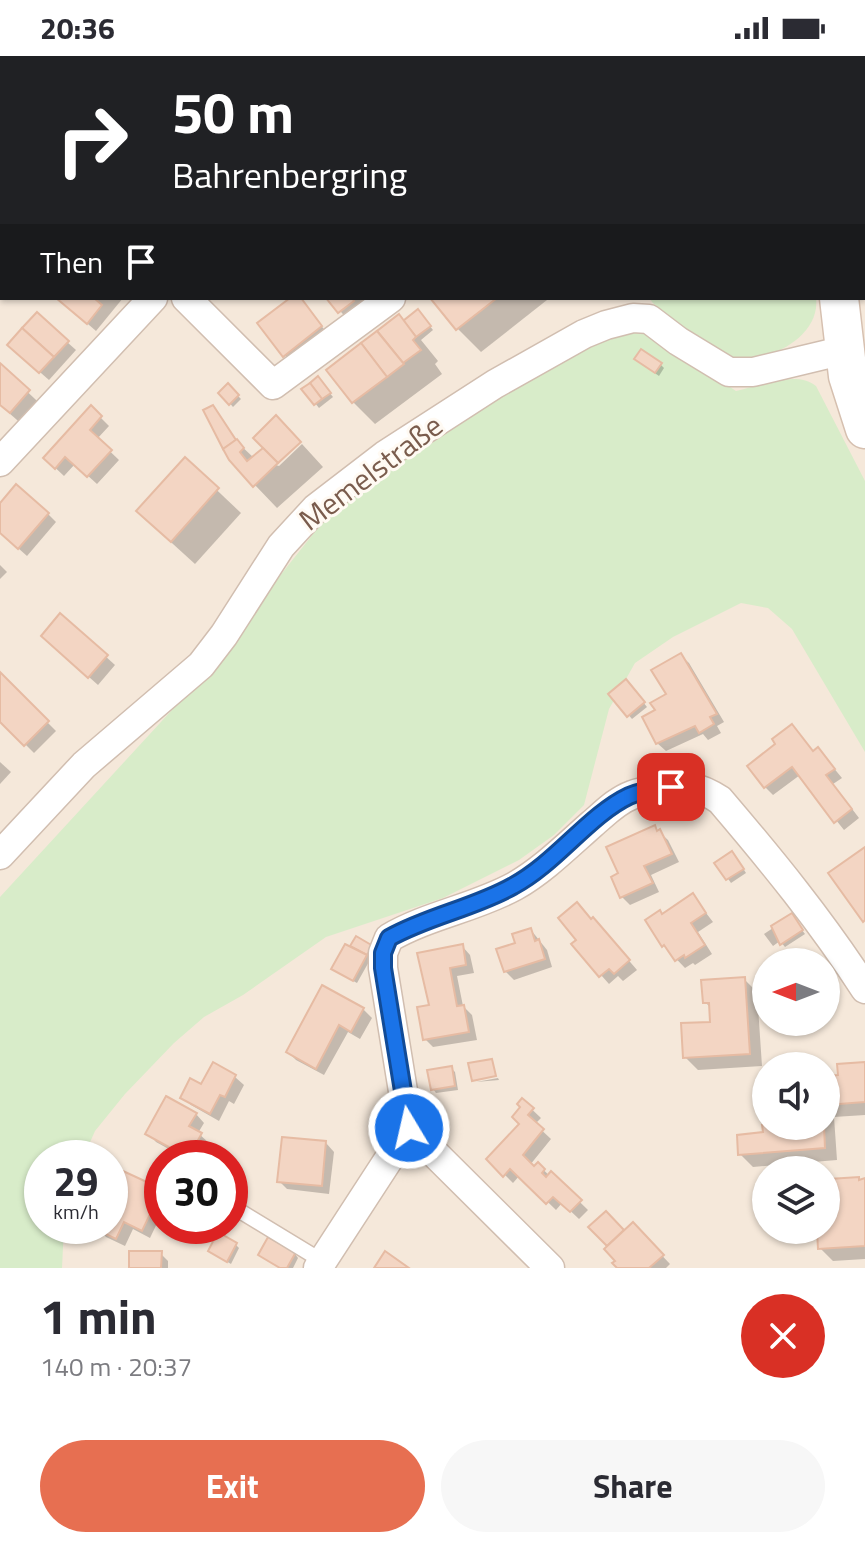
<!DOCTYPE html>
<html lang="en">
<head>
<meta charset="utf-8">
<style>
	body { margin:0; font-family:"Titillium Web",sans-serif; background:#f7f7f7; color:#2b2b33; height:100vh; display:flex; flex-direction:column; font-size:30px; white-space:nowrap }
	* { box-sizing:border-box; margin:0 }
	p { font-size:26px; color:#7c7c81 }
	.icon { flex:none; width:44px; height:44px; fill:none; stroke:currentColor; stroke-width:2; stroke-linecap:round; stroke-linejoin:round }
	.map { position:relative; height:1212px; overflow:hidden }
	.sheet { display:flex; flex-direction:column; background:#fff; flex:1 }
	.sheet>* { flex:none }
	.hud { position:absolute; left:0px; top:0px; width:866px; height:244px; box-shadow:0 2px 6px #0004; background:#202124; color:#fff; overflow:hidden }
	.needle { width:52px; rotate:270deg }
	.buttons { position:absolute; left:752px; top:892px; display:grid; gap:16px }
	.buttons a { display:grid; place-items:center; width:88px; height:88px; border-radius:50%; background:#fff; box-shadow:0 2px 6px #0004; font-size:40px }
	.speed { position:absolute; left:24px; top:1084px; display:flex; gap:16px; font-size:40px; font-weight:700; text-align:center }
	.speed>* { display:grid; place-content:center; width:104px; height:104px; border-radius:50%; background:#fff; box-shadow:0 2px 6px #0004; line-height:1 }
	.speed small { font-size:20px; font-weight:400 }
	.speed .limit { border:12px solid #d22; background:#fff; color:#111 }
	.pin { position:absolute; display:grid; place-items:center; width:68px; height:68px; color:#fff; margin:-34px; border-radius:16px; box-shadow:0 4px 12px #0006 }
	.me { position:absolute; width:88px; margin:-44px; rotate:351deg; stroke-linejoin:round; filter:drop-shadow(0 0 6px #0008) }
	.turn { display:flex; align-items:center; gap:28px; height:168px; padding:0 40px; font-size:36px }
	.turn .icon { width:104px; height:104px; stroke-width:2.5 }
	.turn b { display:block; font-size:56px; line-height:68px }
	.then { display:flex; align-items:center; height:76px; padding:0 40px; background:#0003; gap:16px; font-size:30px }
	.round { display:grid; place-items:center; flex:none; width:84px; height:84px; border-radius:42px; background:#f7f7f7 }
	.summary { display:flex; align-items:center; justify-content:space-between; height:136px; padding:0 40px }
	h1 { font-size:48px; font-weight:700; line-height:60px }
	.action { display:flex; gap:16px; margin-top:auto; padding:16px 40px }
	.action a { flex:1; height:92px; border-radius:48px; background:#e76f51; color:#fff; font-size:32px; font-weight:700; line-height:92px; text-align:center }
	.action a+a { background:#f7f7f7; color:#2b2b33 }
	.status { display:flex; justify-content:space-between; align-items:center; height:56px; padding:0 40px; background:#fff; direction:ltr }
	.status svg { height:22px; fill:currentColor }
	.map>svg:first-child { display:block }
	.residential { fill:#f5e8da; fill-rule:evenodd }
	.green { fill:#d8ecc9 }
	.shadow { fill:#0003 }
	.building { fill:#f3d5c3; stroke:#e6bba3; stroke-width:2 }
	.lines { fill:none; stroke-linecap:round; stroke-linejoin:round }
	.service-casing { stroke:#d1beb0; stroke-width:17 }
	.minor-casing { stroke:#d1beb0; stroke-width:31 }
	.secondary-casing { stroke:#d6c0b0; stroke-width:41 }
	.service { stroke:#fff; stroke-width:14 }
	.minor { stroke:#fff; stroke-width:28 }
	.secondary { stroke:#fff; stroke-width:38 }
	.route-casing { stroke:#114b97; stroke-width:20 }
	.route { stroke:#1a73e8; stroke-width:14 }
	.labels { text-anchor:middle; stroke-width:6; stroke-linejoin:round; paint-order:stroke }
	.street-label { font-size:30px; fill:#7a5c4d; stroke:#fffaf3 }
</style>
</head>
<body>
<div class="status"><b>20:36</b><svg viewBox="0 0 49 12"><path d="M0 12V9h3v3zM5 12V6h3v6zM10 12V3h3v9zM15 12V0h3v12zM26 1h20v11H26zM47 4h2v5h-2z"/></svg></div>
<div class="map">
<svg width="865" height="1212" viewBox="0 0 865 1212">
	<rect width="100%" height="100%" fill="#fdf6ec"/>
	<path class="residential" d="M0,0H865V1212H0ZM2,2H864V242H2ZM766,906H826V966H766ZM766,1010H826V1070H766ZM42,1102H110V1170H42ZM162,1102H230V1170H162ZM766,1114H826V1174H766Z"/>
	<g class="green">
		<path d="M649,242H816C821,281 767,308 733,303C716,300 659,257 649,242Z"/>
		<path d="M636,273L654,280L736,335C759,330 796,314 816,330L865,425V696L792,573L768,552L741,547L673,581L635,607L609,653L584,749L554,779L519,804L443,842L326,881L243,939L204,961L174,987L125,1038L95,1075L83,1102H42V1170H64L62,1212H0V841L183,642L344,439L555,300Z"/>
	</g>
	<g class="shadow">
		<path d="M10,0H38L39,2H11Z"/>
		<path d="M301,0H342L344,2H302Z"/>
		<path d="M785,0H808L805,2Z"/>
		<path d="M0,105L2,107V164L0,161Z"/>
		<path d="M58,242H123L96,275Z"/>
		<path d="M293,242H300L305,248L329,280L293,308L285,299Z"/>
		<path d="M329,242H376L348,264Z"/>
		<path d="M433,242H546L547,244L481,296L458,273Z"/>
		<path d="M421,259L433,274L421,284L438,305L435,308L442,318L375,368L352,345L404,267Z"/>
		<path d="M67,286L76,294L49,324L18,297Z"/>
		<path d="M640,307L661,309L664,312L659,320Z"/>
		<path d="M0,310L52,359L34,379L0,349Z"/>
		<path d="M321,326L333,341L319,352L304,333Z"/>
		<path d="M228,330L241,343L233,351L221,337Z"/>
		<path d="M91,352L109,370L97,383L119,404L97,428L75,408L64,420L45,402Z"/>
		<path d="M237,386L254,402L279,410L302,388L323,411L277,452L230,403Z"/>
		<path d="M185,404L241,457L195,508L162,478Z"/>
		<path d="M0,450L48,458L56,466L27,500L0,476Z"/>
		<path d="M0,509L7,516L0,523Z"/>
		<path d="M61,560L115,609L98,629L52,588Z"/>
		<path d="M680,599L689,607L724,666L717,670L721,677L708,684L703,678L666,695L657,687V655L668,639Z"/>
		<path d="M0,619L56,675L34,697L0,663Z"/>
		<path d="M629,629L647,651L632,663L611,638Z"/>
		<path d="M778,688L814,697L818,693L842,722L833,728L859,762L844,774L800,719L773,739L765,731Z"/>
		<path d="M0,706L11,716L0,728Z"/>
		<path d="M654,771L668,784L679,806L651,819L659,836L630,849L622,841L613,822L621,818Z"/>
		<path d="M736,801L746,817L731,827L717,807Z"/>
		<path d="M693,840L713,866L698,876L712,898L695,909L693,907L685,912L663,889V860Z"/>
		<path d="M791,860L805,878L785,891L780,885L773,890L764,878Z"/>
		<path d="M601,872L637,914L623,925L618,920L609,928L601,919Z"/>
		<path d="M531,874L547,894L552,911L514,924L505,915L518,889Z"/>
		<path d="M357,883L375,895L357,927L337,916Z"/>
		<path d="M462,890L470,899L474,917L457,920L463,950L472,959L477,984L433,991L425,983L432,951L419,898Z"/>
		<path d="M744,923L757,936L762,1010L698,1014L685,1001L713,968L712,953L705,946Z"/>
		<path d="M323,931L363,953L372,962L360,983L348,976L324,1019L296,1004L288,996Z"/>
		<path d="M865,1008V1059L834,1061L837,1104L753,1111L740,1098L774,1070H826V1022L840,1021Z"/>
		<path d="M213,1009L235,1021L244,1029L234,1048L229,1045L219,1065L191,1049L182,1041L202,1031Z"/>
		<path d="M451,1012L455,1016L458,1034L436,1037L433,1033Z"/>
		<path d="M498,1022L499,1024L476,1026Z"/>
		<path d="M522,1044L541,1062L535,1068L551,1083L530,1109L535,1113L538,1109L550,1120L551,1118L588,1154L579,1163L562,1147L556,1154L520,1119L513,1127L489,1103L522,1068Z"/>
		<path d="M196,1058L204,1067L198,1077L209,1087L201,1102L189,1095L185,1102L156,1086L148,1077Z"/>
		<path d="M326,1087L334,1096L329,1138L287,1133L279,1125Z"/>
		<path d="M859,1123L865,1125V1203L833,1205L820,1192L819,1174H826V1168L833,1162Z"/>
		<path d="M160,1135L162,1157L150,1182L133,1173L125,1190L106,1181L98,1172L99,1170H110V1146Z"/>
		<path d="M606,1157L624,1177L633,1169L670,1208L666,1212H620L610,1191L591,1171Z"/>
		<path d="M236,1189L239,1192L231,1208L214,1198Z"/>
		<path d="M160,1197L168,1205V1212H131Z"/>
		<path d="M295,1198L298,1202L293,1212H284Z"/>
	</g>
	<g class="building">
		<path d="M56,242H94L102,249L87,268Z"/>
		<path d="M290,242H301L322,270L283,301L257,267Z"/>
		<path d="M326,242H352L354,245L338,257Z"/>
		<path d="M430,242H497L456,274Z"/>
		<path d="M418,253L431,270L416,281L403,265Z"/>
		<path d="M37,256L69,285L54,301L22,272Z"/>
		<path d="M399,258L416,281L413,284L421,294L403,307L377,275Z"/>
		<path d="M22,272L54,301L39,317L7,289Z"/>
		<path d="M377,275L404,308L387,321L361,287Z"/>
		<path d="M361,287L387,321L352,347L326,314Z"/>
		<path d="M641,293L662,307L655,317L634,303Z"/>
		<path d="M0,307L30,334L10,357L0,349Z"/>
		<path d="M318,320L331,337L322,343L310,327Z"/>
		<path d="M228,327L239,339L229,349L218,337Z"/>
		<path d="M310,327L322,343L314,349L301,333Z"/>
		<path d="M91,349L102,360L90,374L112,394L87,421L65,401L55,413L43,402Z"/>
		<path d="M213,349L236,384L223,393L203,354Z"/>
		<path d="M276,359L301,386L278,407L253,382Z"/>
		<path d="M237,383L244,392L240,396L247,405L263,392L278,407L253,431L229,404L223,393Z"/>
		<path d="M185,401L219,432L171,486L136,455Z"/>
		<path d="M16,428L49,457L18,493L0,477V447Z"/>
		<path d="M60,557L108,599L88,622L41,580Z"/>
		<path d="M681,597L717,658L710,661L714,668L699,677L695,670L656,688L642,661L655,654L650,647L666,638L651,614Z"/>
		<path d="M0,616L49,665L24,690L0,666Z"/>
		<path d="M626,623L645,646L627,661L608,638Z"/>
		<path d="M792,668L813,695L818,691L835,713L826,719L852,753L834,767L792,711L764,732L747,710L775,688L772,683Z"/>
		<path d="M655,769L657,775L660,773L672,798L644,810L653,827L620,842L611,821L618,817L606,791Z"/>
		<path d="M865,791V864L863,866L828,817Z"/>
		<path d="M732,795L744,813L726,824L714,807Z"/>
		<path d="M693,837L706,857L691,867L705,889L685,902L684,899L675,905L664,889L662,891L645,864L660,854L662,858Z"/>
		<path d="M577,846L591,863L593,861L630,904L614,918L609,913L599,921L571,888L576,884L558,862Z"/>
		<path d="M792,857L803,874L780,889L771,870Z"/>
		<path d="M531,872L535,885L539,883L545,903L504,916L496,893L515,887L512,878Z"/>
		<path d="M356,880L373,890L367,899L350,890Z"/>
		<path d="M345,888L367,899L353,925L331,913Z"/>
		<path d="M463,888L466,909L450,912L457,950L464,949L469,976L423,984L417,951L429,949L417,897Z"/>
		<path d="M745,921L750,998L683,1002L681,967L710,966L709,947H703L701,924Z"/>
		<path d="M322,929L364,952L351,976L339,969L316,1013L286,996Z"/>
		<path d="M492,1003L496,1020L472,1025L468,1007Z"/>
		<path d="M213,1006L236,1019L225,1041L220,1039L210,1058L180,1042L190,1022L201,1028Z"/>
		<path d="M865,1006V1046L826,1049V1020L838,1019L837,1008Z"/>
		<path d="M452,1010L455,1030L431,1034L427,1014Z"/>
		<path d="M166,1040L197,1057L189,1070L202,1077L192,1095L180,1088L176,1095L145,1078Z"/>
		<path d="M522,1042L534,1052L528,1059L544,1073L523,1099L534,1110L538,1106L545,1113L542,1117L546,1121L551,1115L582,1144L570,1156L553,1141L546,1148L510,1113L503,1121L486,1103L519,1068L512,1061L520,1051L517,1048Z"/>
		<path d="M762,1069L824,1070L825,1092L738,1099L737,1079L763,1076Z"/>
		<path d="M282,1081L326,1085L322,1130L277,1126Z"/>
		<path d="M123,1115L162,1133L142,1175L124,1166L116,1183L95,1173L97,1170H110V1142Z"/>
		<path d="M859,1121V1124L865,1122V1190L818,1193L817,1174H826V1166L829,1165L828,1160H831L829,1123Z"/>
		<path d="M606,1155L624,1174L607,1190L588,1171Z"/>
		<path d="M633,1166L664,1199L649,1212H617L612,1207L615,1205L604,1193Z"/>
		<path d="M218,1176L237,1187L227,1206L208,1195Z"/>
		<path d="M268,1181L296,1196L287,1212H280L258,1199Z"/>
		<path d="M129,1195H162L161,1212H129Z"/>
		<path d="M385,1195L409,1212H374Z"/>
	</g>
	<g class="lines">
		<g class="service-casing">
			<path id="service" d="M230,1149L322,1205"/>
		</g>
		<g class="minor-casing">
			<g id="minor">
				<path d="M420,0L422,2"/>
				<path d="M864,209H865"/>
				<path d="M186,242L273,329L391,242"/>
				<path d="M0,406L153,242"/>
				<path d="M0,799L84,709L201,609L224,579L281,490L316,452L385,399L495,328L584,278L606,269L633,262L649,263L678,285L729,316H753L845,294"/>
				<path d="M409,1072L550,1212"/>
				<path d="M318,1212L409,1072L383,912V897L389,882C428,859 475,852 515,830C543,814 567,790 592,768C604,758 616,745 632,739C641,735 652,734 662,733C687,729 699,730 720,744C772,805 822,866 865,933"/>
			</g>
		</g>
		<g class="secondary-casing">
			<g id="secondary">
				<path d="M744,0L745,2"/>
				<path d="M839,242L848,320L865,373"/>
			</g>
		</g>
		<use href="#service" class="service"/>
		<use href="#minor" class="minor"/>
		<use href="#secondary" class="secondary"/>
	</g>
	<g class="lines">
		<g class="route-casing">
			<path id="route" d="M409,1072L383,912V897L389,882C428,860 474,852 513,830C556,807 589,759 629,740C642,734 658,733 671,731"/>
		</g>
		<use href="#route" class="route"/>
	</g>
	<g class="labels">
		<g class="street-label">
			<text transform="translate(371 417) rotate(-37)" y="10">Memelstraße</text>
		</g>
	</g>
</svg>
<div class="buttons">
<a><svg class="needle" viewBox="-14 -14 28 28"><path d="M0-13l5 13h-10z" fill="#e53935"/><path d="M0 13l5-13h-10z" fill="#7c7c81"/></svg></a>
<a><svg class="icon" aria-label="sound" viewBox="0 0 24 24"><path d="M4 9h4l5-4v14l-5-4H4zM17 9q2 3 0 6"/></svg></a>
<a><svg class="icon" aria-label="layers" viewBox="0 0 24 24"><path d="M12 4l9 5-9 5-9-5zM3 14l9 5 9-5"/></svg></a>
</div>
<div class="speed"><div>29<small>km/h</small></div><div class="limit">30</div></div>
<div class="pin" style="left:671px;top:731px;background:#d93025"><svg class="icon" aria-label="arrive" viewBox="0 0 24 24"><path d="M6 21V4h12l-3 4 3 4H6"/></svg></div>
<svg class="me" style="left:409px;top:1072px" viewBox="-20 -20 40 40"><circle r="17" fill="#1a73e8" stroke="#fff" stroke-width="3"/><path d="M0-11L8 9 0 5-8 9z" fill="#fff"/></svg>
<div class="hud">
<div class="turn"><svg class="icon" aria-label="right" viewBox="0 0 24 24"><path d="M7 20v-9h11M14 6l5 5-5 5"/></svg><div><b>50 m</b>Bahrenbergring</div></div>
<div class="then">Then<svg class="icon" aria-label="arrive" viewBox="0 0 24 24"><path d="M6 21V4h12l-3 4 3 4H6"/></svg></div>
</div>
</div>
<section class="sheet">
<div class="summary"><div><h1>1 min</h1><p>140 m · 20:37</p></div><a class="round" style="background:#d93025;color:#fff"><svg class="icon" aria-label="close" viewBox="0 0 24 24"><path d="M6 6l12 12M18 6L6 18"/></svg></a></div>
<div class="action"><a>Exit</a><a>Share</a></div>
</section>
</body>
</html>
